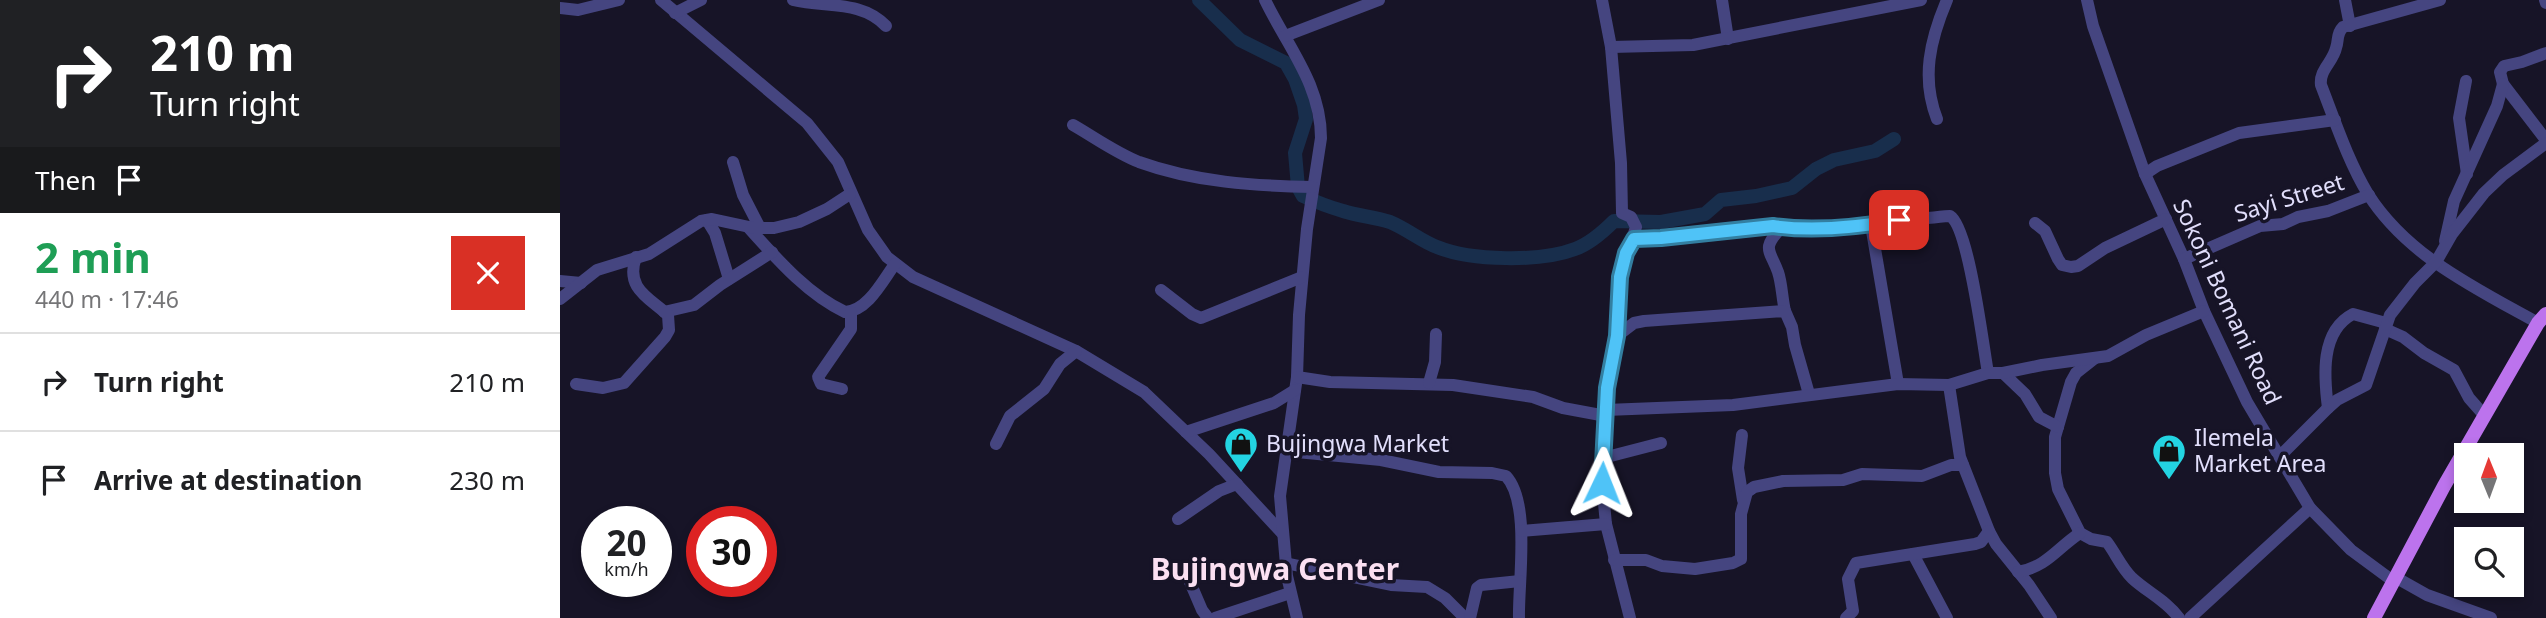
<!DOCTYPE html>
<html lang="en">
<head>
<meta charset="utf-8">
<style>
	body { margin:0; font-family:"Noto Sans",sans-serif; background:#f6f6f6; color:#202124; height:100vh; display:flex; flex-direction:column; font-size:26px; white-space:nowrap }
	* { box-sizing:border-box; margin:0 }
	p { font-size:23px; color:#757577 }
	.icon { flex:none; width:38px; height:38px; fill:none; stroke:currentColor; stroke-width:2; stroke-linecap:round; stroke-linejoin:round }
	.map { position:relative; flex:1; overflow:hidden }
	.details { display:flex; flex-direction:column; background:#fff; width:560px }
	.details>* { flex:none }
	.banner { background:#202124; color:#fff; overflow:hidden }
	.needle { width:46px; rotate:359deg }
	.buttons { position:absolute; left:1894px; top:443px; display:grid; gap:14px }
	.buttons a { display:grid; place-items:center; width:70px; height:70px; border-radius:0px; background:#fff; box-shadow:0 4px 10px #0003; font-size:35px }
	.speed { position:absolute; left:21px; top:506px; display:flex; gap:14px; font-size:35px; font-weight:700; text-align:center }
	.speed>* { display:grid; place-content:center; width:91px; height:91px; border-radius:50%; background:#fff; box-shadow:0 4px 10px #0003; line-height:1 }
	.speed small { font-size:18px; font-weight:400 }
	.speed .limit { border:10px solid #d22; background:#fff; color:#111 }
	.pin { position:absolute; display:grid; place-items:center; width:60px; height:60px; color:#fff; margin:-30px; border-radius:14px; box-shadow:0 4px 10px #0006 }
	.me { position:absolute; width:77px; margin:-38px; rotate:2deg; stroke-linejoin:round; filter:drop-shadow(0 0 5px #0008) }
	.turn { display:flex; align-items:center; gap:24px; height:147px; padding:0 35px; font-size:32px }
	.turn .icon { width:91px; height:91px; stroke-width:2.5 }
	.turn b { display:block; font-size:49px; line-height:60px }
	.then { display:flex; align-items:center; height:66px; padding:0 35px; background:#0003; gap:14px; font-size:26px }
	.round { display:grid; place-items:center; flex:none; width:74px; height:74px; border-radius:0px; background:#f6f6f6 }
	.head { display:flex; align-items:center; justify-content:space-between; height:119px; padding:0 35px }
	h1 { font-size:42px; font-weight:700; line-height:52px; color:#1e9e55 }
	ul { padding:0; list-style:none }
	li { display:flex; align-items:center; gap:21px; height:98px; padding:0 35px; border-top:2px solid #e0e0e0 }
	li div { flex:1 }
	li b { display:block; font-size:26px }
	li em { font-style:normal }
	main { display:flex; flex:1; min-height:0 }
	.map>svg:first-child { display:block }
	.lines { fill:none; stroke-linecap:round; stroke-linejoin:round }
	.river { stroke:#182e4c; stroke-width:14 }
	.minor { stroke:#454580; stroke-width:12 }
	.major { stroke:#bc73ed; stroke-width:14 }
	.route-casing { stroke:#337fa1; stroke-width:18 }
	.route { stroke:#4fc3f7; stroke-width:12 }
	.labels { text-anchor:middle; stroke-width:7; stroke-linejoin:round; paint-order:stroke }
	.street-label { font-size:23px; fill:#e1defb; stroke:#171427 }
	.poi-label { font-size:23px; fill:#e1defb; stroke:#171427; text-anchor:start }
	.district-label { font-size:30px; font-weight:bold; fill:#fbe0f2; stroke:#171427 }
</style>
</head>
<body>
<main>
<section class="details">
<div class="banner">
<div class="turn"><svg class="icon" aria-label="right" viewBox="0 0 24 24"><path d="M7 20v-9h11M14 6l5 5-5 5"/></svg><div><b>210 m</b>Turn right</div></div>
<div class="then">Then<svg class="icon" aria-label="arrive" viewBox="0 0 24 24"><path d="M6 21V4h12l-3 4 3 4H6"/></svg></div>
</div>
<div class="head"><div><h1>2 min</h1><p>440 m · 17:46</p></div><a class="round" style="background:#d93025;color:#fff"><svg class="icon" aria-label="close" viewBox="0 0 24 24"><path d="M6 6l12 12M18 6L6 18"/></svg></a></div>
<ul>
<li><svg class="icon" aria-label="right" viewBox="0 0 24 24"><path d="M7 20v-9h11M14 6l5 5-5 5"/></svg><div><b>Turn right</b></div><em>210 m</em></li>
<li><svg class="icon" aria-label="arrive" viewBox="0 0 24 24"><path d="M6 21V4h12l-3 4 3 4H6"/></svg><div><b>Arrive at destination</b></div><em>230 m</em></li>
</ul>
</section>
<div class="map">
<svg width="1986" height="618" viewBox="0 0 1986 618">
	<rect width="100%" height="100%" fill="#171427"/>
	<g class="lines">
		<path class="river" d="M639,0L680,40L726,63L735,79L744,105L746,119L735,153L738,187L743,196C756,202 769,207 783,211C798,216 815,217 830,222C847,229 861,241 877,247C911,261 981,262 1015,249C1029,244 1043,232 1054,221L1101,222L1145,214L1161,200L1196,196L1232,188L1256,169L1274,160L1315,151L1334,139"/>
		<g class="minor">
			<path d="M101,0L247,123L278,162L308,230L327,257L353,277L516,351L584,392L649,454L722,533"/>
			<path d="M233,0C266,8 301,0 326,26"/>
			<path d="M705,0C727,46 761,84 761,138L747,229L739,315L737,377L720,496L727,576L737,618"/>
			<path d="M1042,0L1051,47L1061,163L1062,213L1071,217L1076,227L1060,277L1057,336L1047,388L1042,483L1046,524L1070,618"/>
			<path d="M1162,0L1168,39"/>
			<path d="M1527,0L1533,26L1585,174L1624,259L1644,311L1687,402L1750,508L1791,550L1833,581"/>
			<path d="M1785,0L1790,26"/>
			<path d="M1880,0L1783,27C1776,34 1779,40 1776,48C1773,62 1759,70 1761,85C1775,121 1788,161 1808,194C1847,256 1917,289 1978,323"/>
			<path d="M1985,0L1986,3"/>
			<path d="M0,8L18,10L59,0"/>
			<path d="M115,13L141,0"/>
			<path d="M725,36L819,0"/>
			<path d="M1051,47L1133,45L1361,0"/>
			<path d="M1986,53L1962,62L1944,66L1940,72L1943,84L1986,140"/>
			<path d="M1906,81L1899,118L1907,174"/>
			<path d="M1377,119C1361,78 1370,40 1387,0"/>
			<path d="M513,125C534,137 556,153 579,162C634,182 695,186 753,187"/>
			<path d="M173,162L183,195L200,228"/>
			<path d="M1585,174L1597,166L1679,133L1775,120"/>
			<path d="M147,220L155,233L169,279"/>
			<path d="M1475,223L1485,231L1498,259L1502,265L1511,267L1518,266L1545,248L1606,219"/>
			<path d="M1311,225L1338,384"/>
			<path d="M188,227C216,258 247,294 285,312C308,311 323,280 335,264"/>
			<path d="M1221,228C1201,249 1210,250 1218,272C1222,284 1222,298 1225,311"/>
			<path d="M1074,239L1101,238L1213,226C1272,235 1332,220 1390,216C1409,227 1423,346 1428,373"/>
			<path d="M1885,241L1894,201L1937,106L1943,84"/>
			<path d="M1624,259L1700,226L1723,224L1738,217L1768,211L1809,195"/>
			<path d="M0,281L21,283"/>
			<path d="M601,290L632,314L641,318L742,277"/>
			<path d="M0,299L37,270L89,254L141,221L152,219L194,228H214L239,222L267,209L290,194"/>
			<path d="M104,312L134,305L160,285L212,252"/>
			<path d="M1825,329L1843,337L1864,353L1894,370L1909,398L1924,415"/>
			<path d="M1057,336L1074,323L1084,321L1225,311L1232,327L1235,345L1249,394"/>
			<path d="M1535,358L1516,373L1511,382L1495,437V473L1498,489L1520,533L1531,539L1547,542C1556,554 1561,567 1572,578C1587,592 1607,601 1619,618"/>
			<path d="M1443,373L1465,394L1479,417L1498,427"/>
			<path d="M737,377L770,382L893,385L973,397L1003,408L1046,416"/>
			<path d="M869,383L875,362L876,334"/>
			<path d="M16,384L43,388L64,383L105,337L109,330L108,315C88,297 65,288 76,257"/>
			<path d="M1389,385L1400,457L1429,531L1436,544L1469,585L1491,618"/>
			<path d="M282,389L261,384L258,377L291,329V312"/>
			<path d="M1768,408C1764,377 1760,331 1793,314L1826,323"/>
			<path d="M1046,410L1173,405L1338,384L1389,385L1428,373H1443L1482,365L1548,356L1586,335L1644,311"/>
			<path d="M626,432L714,403L735,390"/>
			<path d="M1182,435L1178,468L1183,500"/>
			<path d="M436,444L450,416L484,389L500,364L516,351"/>
			<path d="M726,451L821,460L879,472L932,473L946,476C971,503 958,583 959,618"/>
			<path d="M1720,456L1768,408L1777,400L1806,385L1830,315L1855,283L1876,262L1892,234L1924,193L1943,175L1986,143"/>
			<path d="M1043,458L1101,443"/>
			<path d="M618,519L659,491L677,484"/>
			<path d="M962,531L1046,524"/>
			<path d="M1353,554L1387,618"/>
			<path d="M1054,560H1086L1102,566L1135,569L1173,563L1181,559V514L1187,492L1194,487L1223,481L1283,480L1302,474L1362,476L1391,465H1403"/>
			<path d="M725,563L831,585L867,587L885,598L905,618"/>
			<path d="M624,568L642,610L648,618"/>
			<path d="M1458,572C1488,566 1496,549 1520,533"/>
			<path d="M1835,577L1867,595L1931,618"/>
			<path d="M655,618L730,593"/>
			<path d="M910,618L917,588L921,585L960,581"/>
			<path d="M1286,618L1293,611L1288,579L1296,563L1415,544L1421,542L1429,531"/>
			<path d="M1630,618L1750,508"/>
		</g>
		<path class="major" d="M1814,618L1884,486L1978,323L1986,314"/>
	</g>
	<g class="lines">
		<g class="route-casing">
			<path id="route" d="M1042,483L1047,388L1057,336L1060,277L1066,253L1074,239L1101,238L1213,226C1254,232 1299,227 1339,220"/>
		</g>
		<use href="#route" class="route"/>
	</g>
	<defs>
		<g id="shop-pin" transform="scale(1.75)"><path d="M0 17L-7.5 6A9.5 9.5 0 1 1 7.5 6Z" fill="#23d4e2" stroke="#171427"/><path d="M-5-2.5h2.3a2.7 3.5 0 0 1 5.4 0H5L5.5 6h-11ZM-1.5-2.5h3a1.5 2.3 0 0 0-3 0Z" fill="#111"/></g>
	</defs>
	<g fill-rule="evenodd">
		<use href="#shop-pin" x="681" y="444"/>
		<use href="#shop-pin" x="1609" y="451"/>
	</g>
	<g class="labels">
		<g class="street-label">
			<text transform="translate(1729 198) rotate(-17)" y="8">Sayi Street</text>
			<text transform="translate(1667 302) rotate(65)" y="8">Sokoni Bomani Road</text>
		</g>
		<g class="poi-label">
			<text x="1634" y="446">Ilemela<tspan x="1634" dy="26">Market Area</tspan></text>
			<text x="706" y="452">Bujingwa Market</text>
		</g>
		<g class="district-label">
			<text x="715" y="580">Bujingwa Center</text>
		</g>
	</g>
</svg>
<div class="buttons">
<a><svg class="needle" viewBox="-14 -14 28 28"><path d="M0-13l5 13h-10z" fill="#e53935"/><path d="M0 13l5-13h-10z" fill="#757577"/></svg></a>
<a><svg class="icon" aria-label="search" viewBox="0 0 24 24"><circle cx="10" cy="10" r="6"/><path d="M15 15l6 6"/></svg></a>
</div>
<div class="speed"><div>20<small>km/h</small></div><div class="limit">30</div></div>
<div class="pin" style="left:1339px;top:220px;background:#d93025"><svg class="icon" aria-label="arrive" viewBox="0 0 24 24"><path d="M6 21V4h12l-3 4 3 4H6"/></svg></div>
<svg class="me" style="left:1042px;top:483px" viewBox="-20 -20 40 40"><path d="M0-17L14 15 0 8-14 15z" fill="#4fc3f7" stroke="#fff" stroke-width="4"/></svg>
</div>
</main>
</body>
</html>
